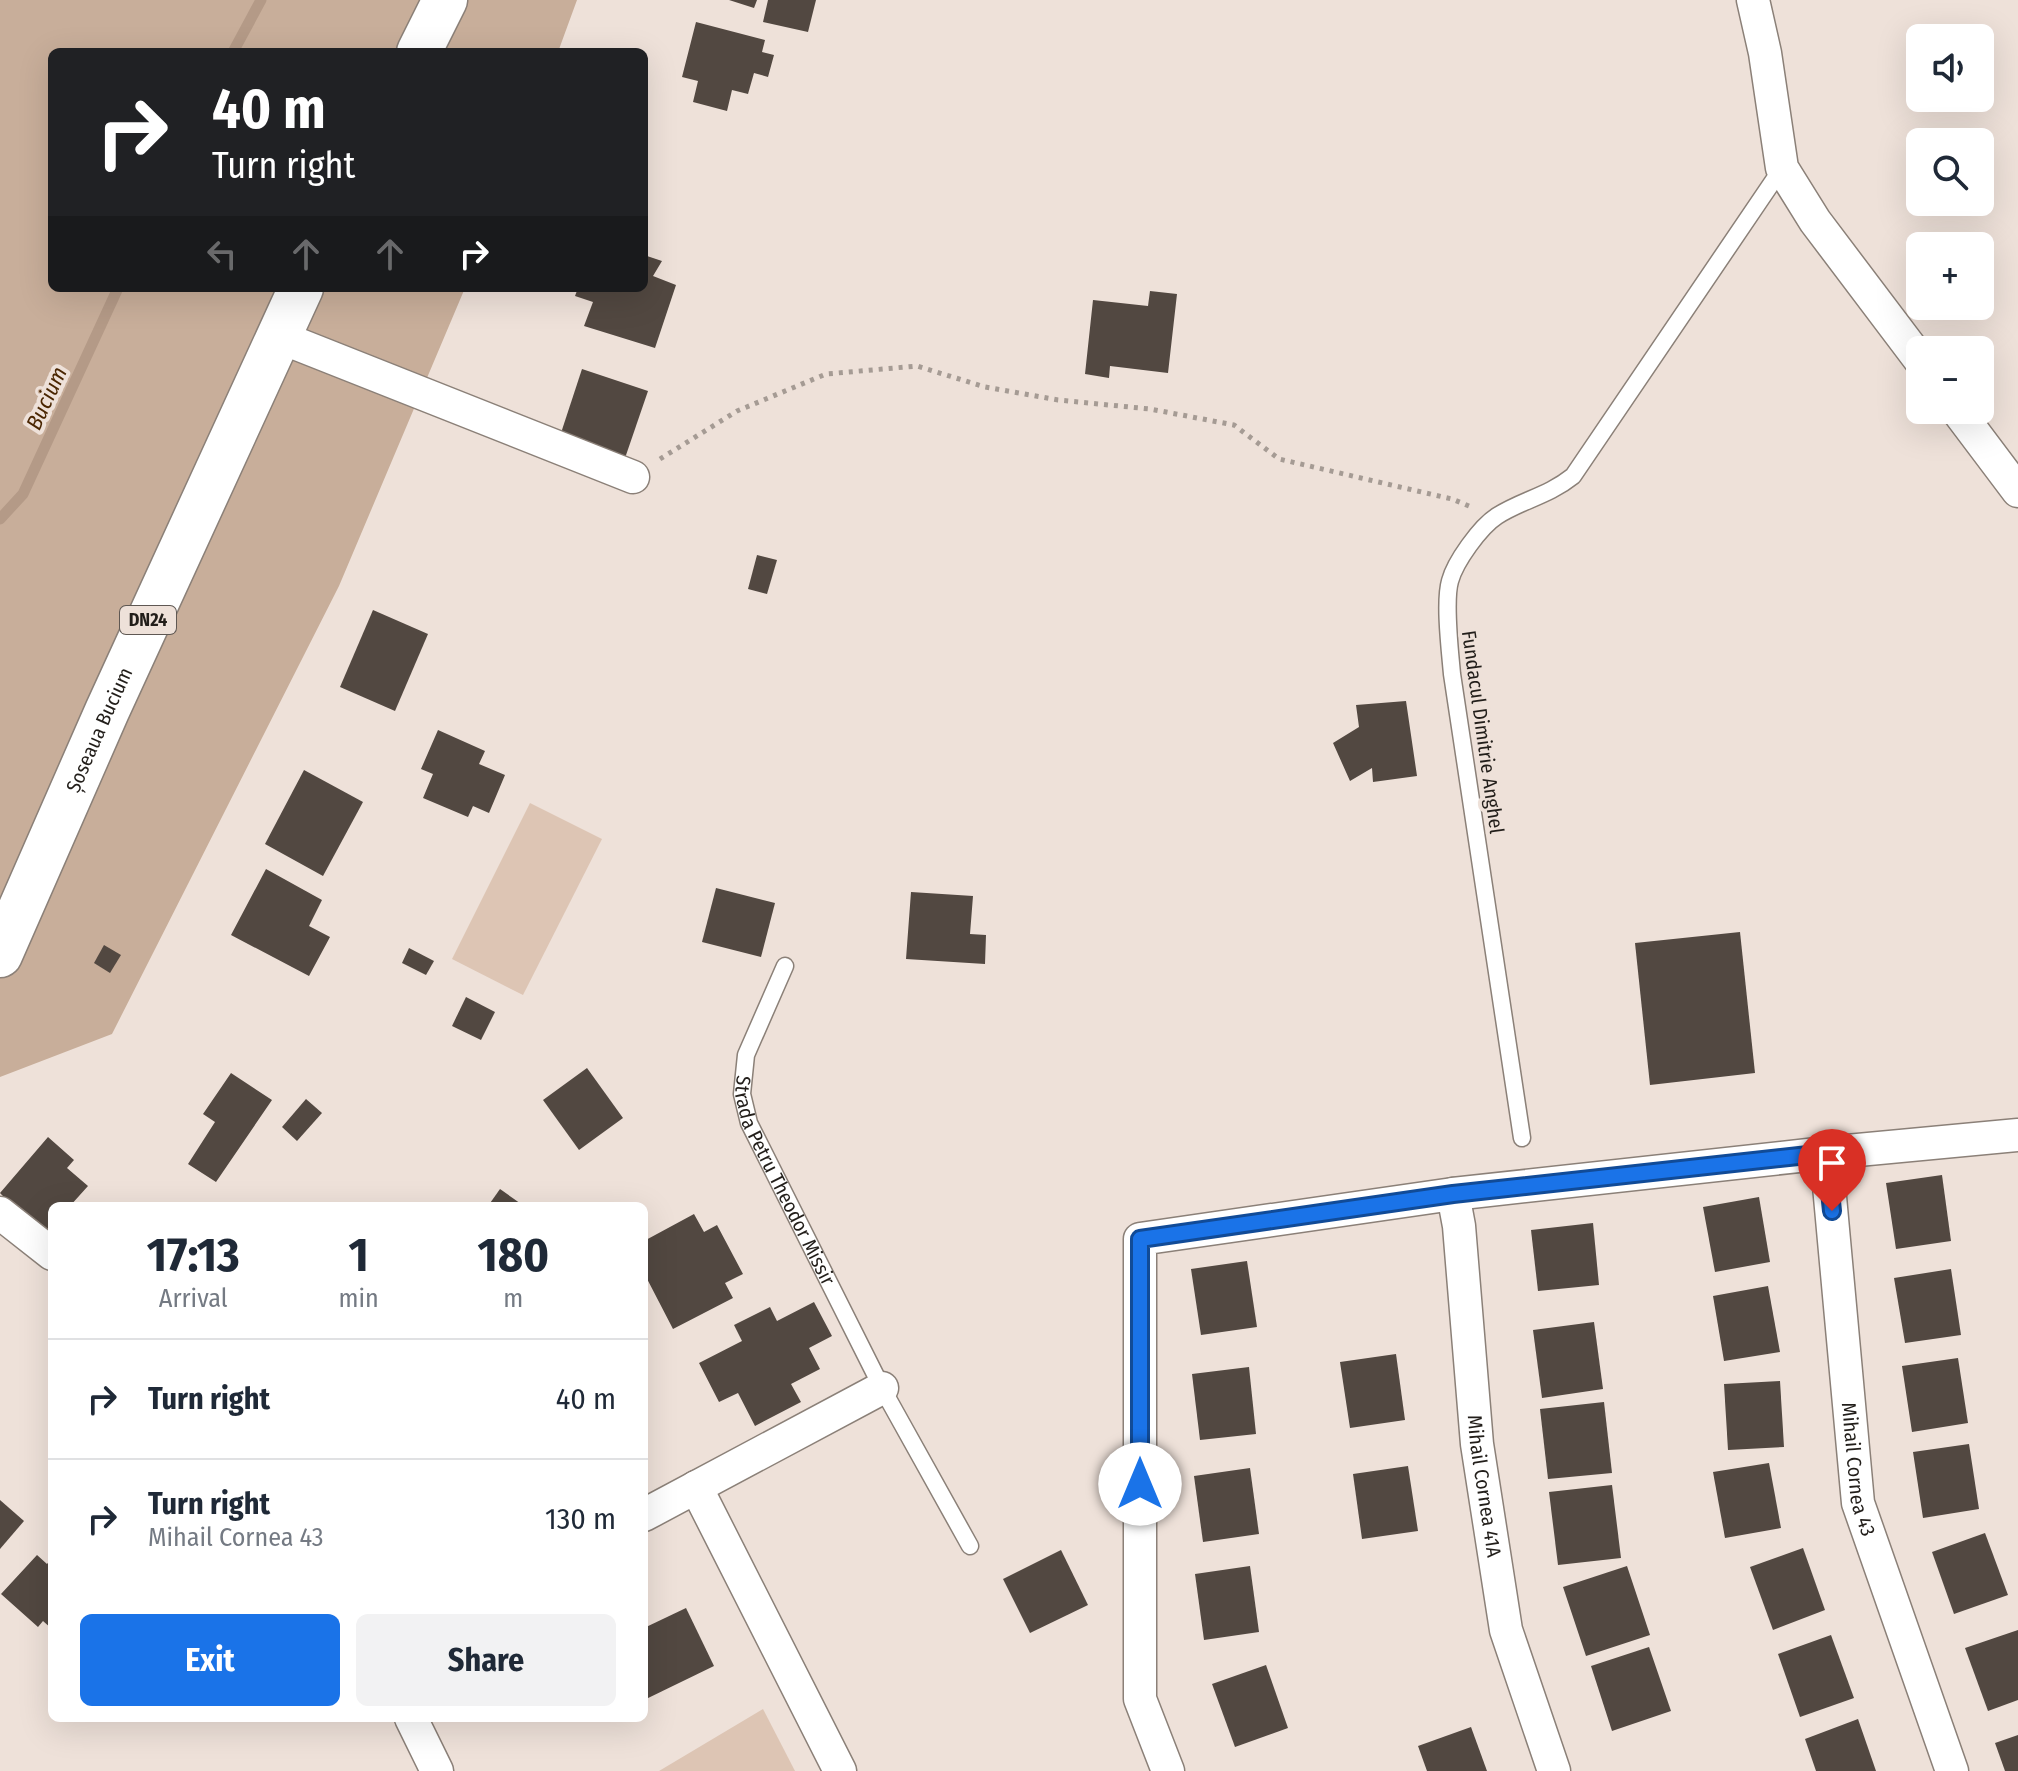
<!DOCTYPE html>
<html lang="en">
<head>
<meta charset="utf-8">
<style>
	body { margin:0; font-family:"Fira Sans Condensed",sans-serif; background:#f2f2f3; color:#1f2937; height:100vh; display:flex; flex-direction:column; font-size:30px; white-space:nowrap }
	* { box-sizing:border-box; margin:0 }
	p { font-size:26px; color:#747a83 }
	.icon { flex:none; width:44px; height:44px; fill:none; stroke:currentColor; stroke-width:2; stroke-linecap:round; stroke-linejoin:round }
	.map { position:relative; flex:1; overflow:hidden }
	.details { position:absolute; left:48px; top:1202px; width:600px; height:520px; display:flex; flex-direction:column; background:#fff; border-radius:12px; box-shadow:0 8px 32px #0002 }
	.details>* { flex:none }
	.guide { position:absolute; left:48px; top:48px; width:600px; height:244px; border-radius:12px; box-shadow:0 8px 32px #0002; background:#202124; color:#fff; overflow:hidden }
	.controls { position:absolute; left:1906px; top:24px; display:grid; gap:16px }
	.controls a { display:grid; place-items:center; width:88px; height:88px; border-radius:12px; background:#fff; box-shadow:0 8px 32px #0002; font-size:40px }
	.pin { position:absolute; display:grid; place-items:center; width:68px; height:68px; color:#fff; margin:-82px -34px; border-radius:50% 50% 50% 0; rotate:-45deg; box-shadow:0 0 8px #0007 }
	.pin .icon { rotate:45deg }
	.me { position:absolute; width:88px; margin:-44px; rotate:0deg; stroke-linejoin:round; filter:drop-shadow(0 0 6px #0008) }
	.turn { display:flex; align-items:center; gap:28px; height:168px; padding:0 32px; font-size:36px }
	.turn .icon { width:104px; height:104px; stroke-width:2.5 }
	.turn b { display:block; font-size:56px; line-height:68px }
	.lanes { display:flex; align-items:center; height:76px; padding:0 32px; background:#0003; justify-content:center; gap:40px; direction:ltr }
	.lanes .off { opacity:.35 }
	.eta { display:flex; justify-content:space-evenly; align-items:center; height:136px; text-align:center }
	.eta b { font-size:48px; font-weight:700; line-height:56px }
	.action { display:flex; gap:16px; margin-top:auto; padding:16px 32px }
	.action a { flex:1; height:92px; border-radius:12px; background:#1a73e8; color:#fff; font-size:32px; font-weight:700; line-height:92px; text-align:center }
	.action a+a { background:#f2f2f3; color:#1f2937 }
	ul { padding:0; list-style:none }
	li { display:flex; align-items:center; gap:24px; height:120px; padding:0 32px; border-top:2px solid #e0e1e3 }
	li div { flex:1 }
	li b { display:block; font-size:30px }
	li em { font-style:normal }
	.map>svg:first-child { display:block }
	.green { fill:#ddc5b4 }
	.forest { fill:#c8ae9a }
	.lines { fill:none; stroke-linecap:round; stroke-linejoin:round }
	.stream { stroke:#b49a87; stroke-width:11 }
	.building { fill:#524841 }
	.service-casing { stroke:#8b8078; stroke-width:19 }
	.minor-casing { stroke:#8b8078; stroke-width:35 }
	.primary-casing { stroke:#8b8078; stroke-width:47 }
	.path { stroke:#a59b94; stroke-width:5; stroke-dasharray:4 6; stroke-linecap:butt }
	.service { stroke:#fff; stroke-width:16 }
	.minor { stroke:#fff; stroke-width:32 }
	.primary { stroke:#fff; stroke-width:44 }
	.route-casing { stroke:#114b97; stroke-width:20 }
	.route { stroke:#1a73e8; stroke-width:14 }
	.labels { text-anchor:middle; stroke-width:8; stroke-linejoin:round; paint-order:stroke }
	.shield { fill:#eee1d9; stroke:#5f5853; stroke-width:2 }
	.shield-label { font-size:18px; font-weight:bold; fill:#221e1a }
	.street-label { font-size:20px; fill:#221e1a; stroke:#eee1d9 }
	.water-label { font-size:22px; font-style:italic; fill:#4a2602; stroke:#eee1d9 }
</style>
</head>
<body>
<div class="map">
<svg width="2018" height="1771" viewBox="0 0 2018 1771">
	<rect width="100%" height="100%" fill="#eee1d9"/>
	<g class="green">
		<path d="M530,803L602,839L523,995L452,959Z"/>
		<path d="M763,1709L795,1771H659Z"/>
	</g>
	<path class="forest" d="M0,0H577L558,52H52V288H465L339,586L112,1034L0,1077Z"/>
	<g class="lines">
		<g class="stream">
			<path d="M233,52L261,0"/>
			<path d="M0,519L23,494L118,288"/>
		</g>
	</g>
	<g class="building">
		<path d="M729,0H757L754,8Z"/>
		<path d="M768,0H816L808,32L763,22Z"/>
		<path d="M696,22L765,40L762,52L774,55L768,77L754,73L748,94L732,90L727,111L693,102L698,81L682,77Z"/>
		<path d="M644,255L662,261L653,276L676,285L655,348L584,326L593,302L575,296L578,288H644Z"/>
		<path d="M1150,291L1177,294L1168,373L1110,366L1109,378L1085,374L1093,300L1148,306Z"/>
		<path d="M582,369L648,391L624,461L559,439Z"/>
		<path d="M757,555L777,560L767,594L748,589Z"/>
		<path d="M373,610L428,634L395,711L340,687Z"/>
		<path d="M1406,701L1417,776L1373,782L1372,768L1350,781L1333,743L1359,727L1356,705Z"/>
		<path d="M438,730L485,751L479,764L505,775L489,813L473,806L468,817L423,798L433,774L421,769Z"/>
		<path d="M304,770L363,802L323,876L265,844Z"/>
		<path d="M266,869L322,900L309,926L330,937L309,976L231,935Z"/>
		<path d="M716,888L775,903L761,957L702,942Z"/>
		<path d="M911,892L973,896L970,934L986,935L985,964L906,959Z"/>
		<path d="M1740,932L1755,1073L1650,1085L1635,943Z"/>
		<path d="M104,945L121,955L110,973L94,963Z"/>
		<path d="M409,948L434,961L426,975L402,963Z"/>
		<path d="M466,997L495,1012L481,1040L452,1026Z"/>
		<path d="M587,1068L623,1118L579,1150L543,1100Z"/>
		<path d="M231,1073L272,1100L216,1182L188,1164L215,1122L203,1114Z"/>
		<path d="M306,1099L322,1113L297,1141L282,1127Z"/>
		<path d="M48,1137L74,1160L67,1168L88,1186L70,1206H52V1226L43,1237L0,1193Z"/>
		<path d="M1942,1175L1951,1241L1896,1249L1886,1183Z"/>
		<path d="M500,1189L524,1206H488Z"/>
		<path d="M1759,1197L1770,1262L1715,1272L1703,1207Z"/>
		<path d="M694,1214L704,1232L717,1225L743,1274L725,1283L733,1298L673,1329L644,1273V1241Z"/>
		<path d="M1593,1223L1599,1285L1538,1291L1531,1230Z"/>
		<path d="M1247,1261L1257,1327L1201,1335L1191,1269Z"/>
		<path d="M1951,1269L1961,1335L1905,1343L1894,1278Z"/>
		<path d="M1768,1286L1780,1352L1724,1361L1713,1296Z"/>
		<path d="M814,1302L832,1336L809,1348L820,1369L791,1384L801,1402L755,1426L738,1393L719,1402L699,1363L742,1341L734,1325L770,1307L777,1321Z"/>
		<path d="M1594,1322L1603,1389L1542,1398L1533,1330Z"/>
		<path d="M1396,1354L1405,1420L1350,1428L1340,1362Z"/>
		<path d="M1958,1358L1968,1423L1912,1432L1902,1366Z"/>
		<path d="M1249,1367L1256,1434L1200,1440L1192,1374Z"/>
		<path d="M1780,1381L1784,1447L1728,1450L1724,1384Z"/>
		<path d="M1604,1402L1612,1473L1548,1479L1540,1409Z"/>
		<path d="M1969,1444L1979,1509L1923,1518L1913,1452Z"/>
		<path d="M1769,1463L1781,1528L1725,1538L1713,1472Z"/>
		<path d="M1408,1466L1418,1531L1362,1539L1353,1474Z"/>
		<path d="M1250,1468L1259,1534L1203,1542L1194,1476Z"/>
		<path d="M1612,1485L1621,1558L1558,1565L1549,1492Z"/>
		<path d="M0,1500L24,1521L0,1549Z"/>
		<path d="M1985,1533L2008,1595L1954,1614L1932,1552Z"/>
		<path d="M1803,1548L1825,1610L1773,1630L1750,1567Z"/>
		<path d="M1061,1550L1088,1605L1030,1633L1003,1579Z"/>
		<path d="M37,1555L47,1564L52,1558V1629L43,1621L38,1627L1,1594Z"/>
		<path d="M1250,1566L1259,1632L1204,1640L1195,1574Z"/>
		<path d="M1627,1566L1650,1635L1586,1656L1563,1587Z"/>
		<path d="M686,1608L714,1666L644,1700V1628Z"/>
		<path d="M2018,1630V1700L1988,1711L1965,1648Z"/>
		<path d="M1831,1635L1854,1698L1800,1717L1778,1654Z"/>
		<path d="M1649,1647L1671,1711L1612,1731L1591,1666Z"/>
		<path d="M1266,1665L1288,1728L1235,1747L1212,1684Z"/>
		<path d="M1858,1719L1876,1771H1816L1805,1739Z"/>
		<path d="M1471,1727L1487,1771H1427L1418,1746Z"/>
		<path d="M2018,1735V1771H2005L1995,1743Z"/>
	</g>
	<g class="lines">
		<g class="service-casing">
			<g id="service">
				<path id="s1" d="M785,966L746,1055L742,1094L749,1123L882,1388L970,1546"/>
				<path d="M1522,1138L1452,674C1450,651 1444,602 1450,581C1455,562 1480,527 1497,516C1522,500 1548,496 1573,476L1782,168"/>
			</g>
		</g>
		<g class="minor-casing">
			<g id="minor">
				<path d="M1753,0L1765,53L1782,168L1815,221L1920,360"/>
				<path d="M277,336L633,477"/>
				<path d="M1957,410L2018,491"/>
				<path id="s2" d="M1826,1153L1858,1503L1952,1771"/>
				<path id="s3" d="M1453,1194L1459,1226L1477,1444L1506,1630L1554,1771"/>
				<path d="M0,1213L52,1254"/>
				<path d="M696,1487L840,1771"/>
				<path d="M644,1515L882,1388"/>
				<path d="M411,1718L437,1771"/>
				<path d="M1168,1771L1140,1699V1239L1453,1194L1826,1153L2018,1135"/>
			</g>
		</g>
		<g class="primary-casing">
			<g id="primary">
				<path d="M419,52L445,0"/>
				<path id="s4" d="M0,955L107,711L301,288"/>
			</g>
		</g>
		<path class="path" d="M660,459L737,411L826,374L917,366L985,387L1058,400L1150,409L1234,425L1279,459L1452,499L1469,506"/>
		<use href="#service" class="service"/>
		<use href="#minor" class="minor"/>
		<use href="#primary" class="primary"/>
	</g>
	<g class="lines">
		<g class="route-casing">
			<path id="route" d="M1140,1484V1239L1453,1194L1826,1153L1832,1211"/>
		</g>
		<use href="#route" class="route"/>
	</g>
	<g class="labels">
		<rect class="shield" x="120" y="606" width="56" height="28" rx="6"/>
		<g class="shield-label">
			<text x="148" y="626">DN24</text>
		</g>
		<g class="street-label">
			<text dy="7" stroke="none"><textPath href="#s4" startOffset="246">Șoseaua Bucium</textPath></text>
			<text transform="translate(1483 732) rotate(82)" y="7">Fundacul Dimitrie Anghel</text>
			<text dy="7" stroke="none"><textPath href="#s1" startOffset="232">Strada Petru Theodor Missir</textPath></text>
			<text dy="7" stroke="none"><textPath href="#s2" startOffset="318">Mihail Cornea 43</textPath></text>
			<text dy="7" stroke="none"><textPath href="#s3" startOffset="294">Mihail Cornea 41A</textPath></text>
		</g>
		<g class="water-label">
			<text transform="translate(46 398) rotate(-65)" y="8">Bucium</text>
		</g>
	</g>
</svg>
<div class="controls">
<a><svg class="icon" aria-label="sound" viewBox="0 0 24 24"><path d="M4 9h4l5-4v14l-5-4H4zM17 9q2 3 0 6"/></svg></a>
<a><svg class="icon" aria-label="search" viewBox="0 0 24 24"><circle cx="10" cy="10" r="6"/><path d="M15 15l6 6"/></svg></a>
<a>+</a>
<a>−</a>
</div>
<div class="pin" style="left:1832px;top:1211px;background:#d93025"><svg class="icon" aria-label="arrive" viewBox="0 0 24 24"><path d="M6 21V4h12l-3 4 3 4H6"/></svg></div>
<svg class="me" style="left:1140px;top:1484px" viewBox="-20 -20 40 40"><circle r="19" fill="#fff"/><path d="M0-13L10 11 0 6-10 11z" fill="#1a73e8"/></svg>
<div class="guide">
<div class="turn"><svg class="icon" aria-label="right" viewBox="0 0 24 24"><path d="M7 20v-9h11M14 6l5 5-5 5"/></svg><div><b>40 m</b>Turn right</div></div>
<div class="lanes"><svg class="icon off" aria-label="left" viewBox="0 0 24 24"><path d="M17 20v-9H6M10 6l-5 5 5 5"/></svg><svg class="icon off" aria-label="ahead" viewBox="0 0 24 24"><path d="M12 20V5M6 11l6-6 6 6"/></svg><svg class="icon off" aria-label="ahead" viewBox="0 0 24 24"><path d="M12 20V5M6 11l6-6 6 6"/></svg><svg class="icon" aria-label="right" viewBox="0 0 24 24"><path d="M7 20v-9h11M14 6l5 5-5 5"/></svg></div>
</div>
<section class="details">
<div class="eta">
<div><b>17:13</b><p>Arrival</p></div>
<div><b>1</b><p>min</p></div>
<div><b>180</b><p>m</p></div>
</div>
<ul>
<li><svg class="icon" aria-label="right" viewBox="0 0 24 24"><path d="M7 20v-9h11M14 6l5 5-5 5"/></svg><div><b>Turn right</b></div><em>40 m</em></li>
<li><svg class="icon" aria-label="right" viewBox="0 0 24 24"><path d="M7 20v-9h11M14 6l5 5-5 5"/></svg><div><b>Turn right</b><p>Mihail Cornea 43</p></div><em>130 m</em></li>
</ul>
<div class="action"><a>Exit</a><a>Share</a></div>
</section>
</div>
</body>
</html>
